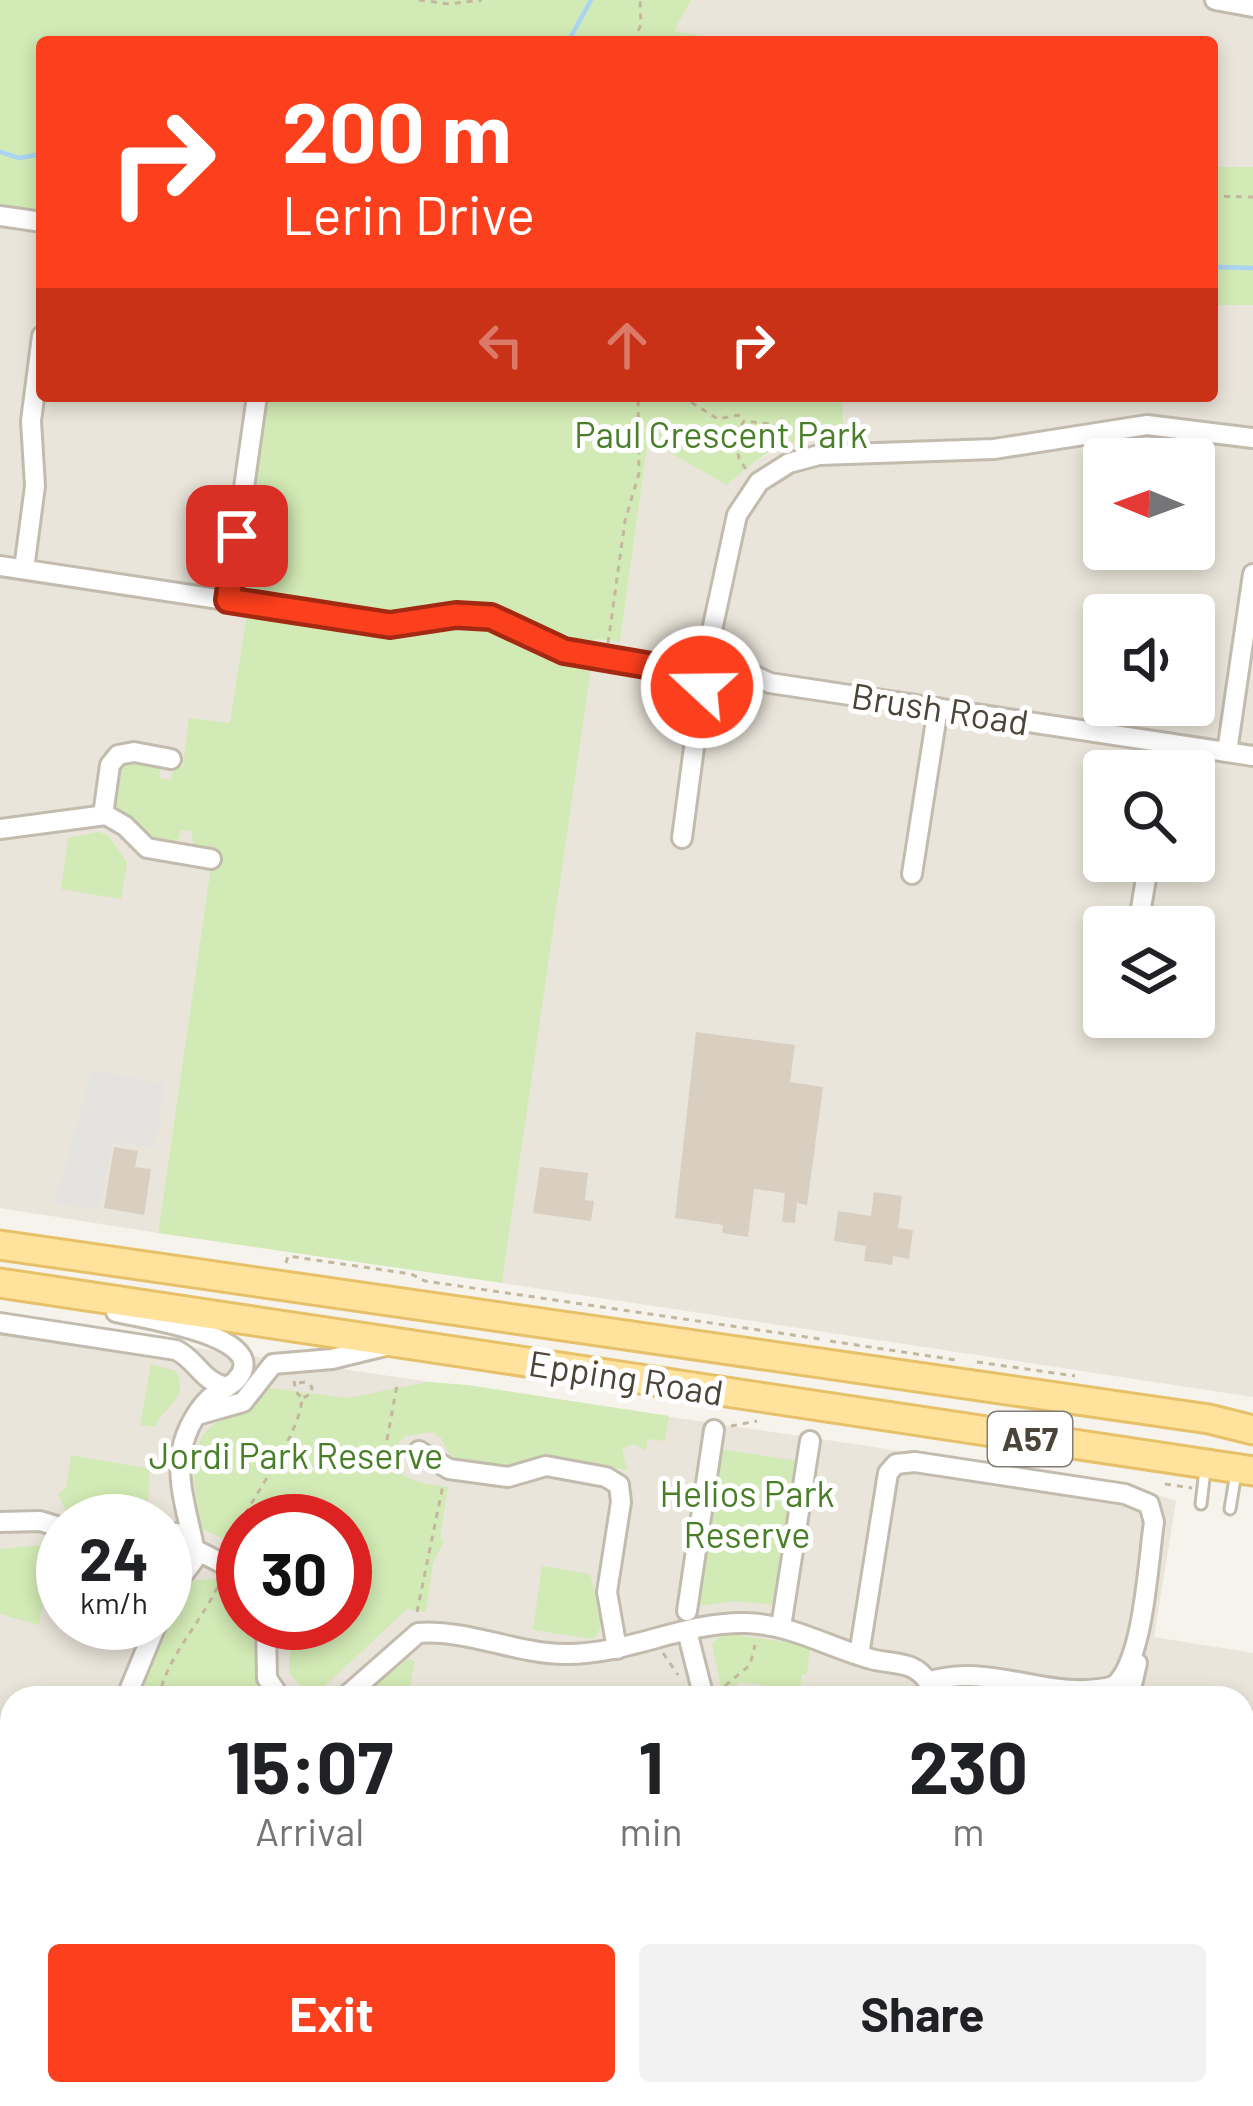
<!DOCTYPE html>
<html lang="en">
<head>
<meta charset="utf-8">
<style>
	body { margin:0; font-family:Barlow,sans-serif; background:#f2f2f2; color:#202124; height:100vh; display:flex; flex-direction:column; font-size:45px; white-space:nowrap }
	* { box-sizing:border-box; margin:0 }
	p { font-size:39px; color:#757577 }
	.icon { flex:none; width:66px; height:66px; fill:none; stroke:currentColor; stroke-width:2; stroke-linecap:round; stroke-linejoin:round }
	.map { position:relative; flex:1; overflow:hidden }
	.panel { position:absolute; left:0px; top:1686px; width:1254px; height:420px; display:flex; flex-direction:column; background:#fff; border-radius:36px 36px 0 0; box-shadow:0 6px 18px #0003 }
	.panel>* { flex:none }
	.banner { position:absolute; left:36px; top:36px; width:1182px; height:366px; border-radius:12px; box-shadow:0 6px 18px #0003; background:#fc3f1d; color:#fff; overflow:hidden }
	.needle { width:78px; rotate:271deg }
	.tools { position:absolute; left:1083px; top:438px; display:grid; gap:24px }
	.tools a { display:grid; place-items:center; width:132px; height:132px; border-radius:12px; background:#fff; box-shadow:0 6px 18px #0003; font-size:60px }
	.speed { position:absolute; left:36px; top:1494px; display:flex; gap:24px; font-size:60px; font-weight:700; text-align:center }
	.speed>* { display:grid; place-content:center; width:156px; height:156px; border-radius:50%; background:#fff; box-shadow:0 6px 18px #0003; line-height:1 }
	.speed small { font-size:30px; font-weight:400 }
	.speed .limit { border:18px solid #d22; background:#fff; color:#111 }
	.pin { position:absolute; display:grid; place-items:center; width:102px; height:102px; color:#fff; margin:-51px; border-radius:24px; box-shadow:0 6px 18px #0006 }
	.me { position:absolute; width:132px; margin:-66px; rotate:291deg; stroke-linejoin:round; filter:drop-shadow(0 0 9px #0008) }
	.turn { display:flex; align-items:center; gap:42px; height:252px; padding:0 48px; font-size:54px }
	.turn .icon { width:156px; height:156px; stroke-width:2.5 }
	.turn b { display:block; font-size:84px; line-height:102px }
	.lanes { display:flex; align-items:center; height:114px; padding:0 48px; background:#0003; justify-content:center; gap:60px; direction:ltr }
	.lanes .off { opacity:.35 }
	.eta { display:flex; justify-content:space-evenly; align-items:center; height:204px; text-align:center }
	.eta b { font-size:72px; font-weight:700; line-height:84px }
	.cta { display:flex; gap:24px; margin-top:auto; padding:24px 48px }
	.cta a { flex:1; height:138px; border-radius:12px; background:#fc3f1d; color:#fff; font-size:48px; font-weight:700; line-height:138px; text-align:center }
	.cta a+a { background:#f2f2f2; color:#202124 }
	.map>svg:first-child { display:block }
	.residential { fill:#eae5da; fill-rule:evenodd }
	.green { fill:#d2eab5 }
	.parking { fill:#e5e3e0 }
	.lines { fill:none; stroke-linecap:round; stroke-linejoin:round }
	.stream { stroke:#a9d4f2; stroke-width:4.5 }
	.building { fill:#d8cfc1 }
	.lane-casing { stroke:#c2bbae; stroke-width:15 }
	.street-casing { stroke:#c2bbae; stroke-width:24 }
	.primary-casing { stroke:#e6c16a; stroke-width:33 }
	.path { stroke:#c4b79f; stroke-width:3; stroke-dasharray:6 6; stroke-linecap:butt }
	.lane { stroke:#fff; stroke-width:9 }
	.street { stroke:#fff; stroke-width:18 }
	.primary { stroke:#ffe39c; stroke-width:27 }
	.route-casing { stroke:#a42913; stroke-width:30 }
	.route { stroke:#fc3f1d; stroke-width:21 }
	.labels { text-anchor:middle; stroke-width:10; stroke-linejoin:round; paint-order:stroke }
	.shield { fill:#fff; stroke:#817c74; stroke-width:3 }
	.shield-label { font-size:33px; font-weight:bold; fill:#4b4439 }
	.park-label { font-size:36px; fill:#4a7f2a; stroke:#fff }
	.street-label { font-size:36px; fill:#4b4439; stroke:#fff }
</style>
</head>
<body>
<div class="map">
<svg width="1253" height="2106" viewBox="0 0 1253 2106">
	<rect width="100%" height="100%" fill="#f6f3ec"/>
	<g class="residential">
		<path d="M691,0H1253V167H1212V42H707L708,38L673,31Z"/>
		<path d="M0,208L42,214V396H267L242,568L250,593L158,1233L0,1208Z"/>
		<path d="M1212,305H1253V1397L502,1283L594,639L620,642L648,440L748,466L793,440L844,433L842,396H1212ZM1104,459H1194V549H1104ZM1104,615H1194V705H1104ZM1104,771H1194V861H1104ZM1104,927H1194V1017H1104Z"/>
		<path d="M0,1319L868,1446L1148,1492L1176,1501L1154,1637L1253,1653V2075L1247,2106H0ZM63,1521H165V1623H63ZM243,1521H345V1623H243ZM12,1698H1242V2094H12Z"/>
	</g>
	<g class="green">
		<path d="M0,0H691L674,31L708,37L707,42H42V214L0,208Z"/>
		<rect x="1212" y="167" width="41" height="138"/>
		<path d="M267,396H842L844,434C793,436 764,450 727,485L648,440L620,642L595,639L593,649L568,643L490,607L464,605L391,616L250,593L243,583L242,568Z"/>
		<path d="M247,613L392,634L463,624L486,625L561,661L591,668L502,1283L158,1233L213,851L194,847L191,831L181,830L176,845L151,841L112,801L117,769L125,759L161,763L159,778L171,780L174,766L183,767L189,718L230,723Z"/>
		<path d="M98,832L108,835L127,862L121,899L61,889L68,838Z"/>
		<path d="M151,1364L176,1371C190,1398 165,1405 155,1427L140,1425Z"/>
		<path d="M427,1382L468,1385L669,1416L665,1441L648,1439L646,1451L635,1444L622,1448L627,1470L549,1459L503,1469L451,1457L441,1438L432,1432L405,1436L386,1456C402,1482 419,1483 448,1487L440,1537L444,1542L433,1563L426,1612L407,1609L313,1697L309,1696L289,1673L292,1623H345V1521H243V1548L200,1528C196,1491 180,1435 225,1419C246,1411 257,1406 270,1388L348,1398Z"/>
		<path d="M712,1448L800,1461L777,1605L737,1601L688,1607Z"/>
		<path d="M71,1455L150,1469L147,1521H71L58,1494L66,1488Z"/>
		<path d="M42,1545L53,1547L39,1625L0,1614V1549Z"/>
		<path d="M542,1566L590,1574C594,1597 610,1615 595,1639L533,1630Z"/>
		<path d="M216,1579L243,1591V1623H257L255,1670L266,1698H139L179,1595L195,1580Z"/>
		<path d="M734,1635L810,1645L807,1674H802L800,1690L740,1682L731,1689L721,1687L712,1644L720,1636Z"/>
		<path d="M404,1659L415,1661L408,1698H359Z"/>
		<path d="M67,2094H304L302,2106H61Z"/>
	</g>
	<path class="parking" d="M92,1070L165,1084L155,1148L113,1142L98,1210L55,1203Z"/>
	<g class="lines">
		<g class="stream">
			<path d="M568,42L591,0"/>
			<path d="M0,152L19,158L42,154"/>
			<path d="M1212,267L1253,268"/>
		</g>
	</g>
	<g class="building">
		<path d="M696,1032L795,1045L790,1082L823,1087L807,1205L797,1203L795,1223L782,1222L785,1193L754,1189L748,1237L722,1233L723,1225L675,1218Z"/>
		<path d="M114,1147L138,1151L135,1167L151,1169L144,1215L104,1208Z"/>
		<path d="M540,1167L588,1173L585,1200L594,1201L591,1221L533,1213Z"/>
		<path d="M874,1192L902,1196L898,1228L913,1230L909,1259L893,1256L892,1265L864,1261L866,1246L834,1241L838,1211L871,1216Z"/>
	</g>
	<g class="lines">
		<g class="lane-casing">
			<g id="lane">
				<path d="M1201,1504L1205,1470"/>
				<path d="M1230,1509L1236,1473"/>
			</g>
		</g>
		<g class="street-casing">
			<g id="street">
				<path d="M1215,0L1253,7"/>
				<path d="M0,216L42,222"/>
				<path d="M0,566L390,625L456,615L491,617L564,651L663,668L698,682"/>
				<path d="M24,569L35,486L31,421L42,336"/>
				<path d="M228,600L257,396"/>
				<path d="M706,658L737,515L759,482L789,463L819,455L994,449L1147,425L1253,438"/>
				<path d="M732,665L770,683L1253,756"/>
				<path d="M668,668L717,656L732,665L734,677L728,688L711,693L700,685L697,672"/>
				<path d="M1227,752L1253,574"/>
				<path d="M1163,771L1167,743"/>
				<path d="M103,815L110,765L118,755L134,752L171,759"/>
				<path d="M0,829L106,815L125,826L147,848L211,859"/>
				<path d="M682,838L702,687"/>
				<path d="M912,874L938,708"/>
				<path d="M1141,908L1149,861"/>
				<path d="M116,1312C140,1318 272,1336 238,1378C233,1385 223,1389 215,1394C199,1405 185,1431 182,1450C176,1479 187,1513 193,1542"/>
				<path d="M0,1323L176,1350C197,1360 202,1382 227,1387"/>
				<path d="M197,1415L243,1402L273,1364L332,1359L385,1346"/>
				<path d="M419,1451L449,1469L508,1477L546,1466L606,1477L619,1485L621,1502L607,1592L617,1649"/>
				<path d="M0,1522L40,1521L63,1528"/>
				<path d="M165,1535L177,1533L189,1537L197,1556L184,1573L165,1572"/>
				<path d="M196,1550L243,1574"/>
				<path d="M165,1605L181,1575"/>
				<path d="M687,1611L714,1430"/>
				<path d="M266,1623L267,1678L280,1698"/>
				<path d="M781,1627L810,1441"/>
				<path d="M687,1631L704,1698"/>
				<path d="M859,1655L888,1473L896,1464L915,1462L1125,1494L1149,1504L1154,1522C1148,1561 1144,1662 1114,1686"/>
				<path d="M126,1698L157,1623"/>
				<path d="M344,1698L418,1633C468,1629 516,1654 565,1654C627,1655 685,1621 747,1623C793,1625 828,1647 871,1659C894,1665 914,1660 928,1682C989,1661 1052,1703 1114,1686"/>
				<path d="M1117,1698L1131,1689L1137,1663"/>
				<path d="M1242,1747L1253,1750"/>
				<path d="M1242,2004L1253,1965"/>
				<path d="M0,2095L34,2094"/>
				<path d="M39,2106L55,2094"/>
				<path d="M311,2106L313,2094"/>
				<path d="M660,2106L662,2094"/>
				<path d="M870,2106L872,2094"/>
				<path d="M1221,2106L1223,2094"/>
			</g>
		</g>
		<g class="primary-casing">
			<g id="primary">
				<path d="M0,1245L1209,1419L1253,1430"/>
				<path d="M0,1283L1253,1471"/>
			</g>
		</g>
		<g class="path">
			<path d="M419,0L449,4L482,0"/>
			<path d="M634,42L641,24L640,0"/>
			<path d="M1212,196L1253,197"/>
			<path d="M681,396L718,419L738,415L743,420"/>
			<path d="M746,469L739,459L735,435L744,421L772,424L792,443"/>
			<path d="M608,643L625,521L639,473L638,396"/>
			<path d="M286,1263L288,1256L411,1274L425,1281L820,1339"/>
			<path d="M830,1341L956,1360"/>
			<path d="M977,1362L1075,1376"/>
			<path d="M299,1383L305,1382L312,1387L311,1394L303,1398"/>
			<path d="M731,1426L757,1421"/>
			<path d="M387,1440L397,1385"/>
			<path d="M1165,1484L1192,1488"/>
			<path d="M229,1546C246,1503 300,1438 302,1398L296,1392L294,1381"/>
			<path d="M417,1612L443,1485"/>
			<path d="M663,1653L678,1675"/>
			<path d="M159,1698C165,1659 201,1623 219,1584"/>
			<path d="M724,1698L726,1685L750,1665L755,1645"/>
			<path d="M0,1748L12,1750"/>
			<path d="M94,2106L99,2094"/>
			<path d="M1242,2106L1253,2048"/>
		</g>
		<use href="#lane" class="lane"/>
		<use href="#street" class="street"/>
		<use href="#primary" class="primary"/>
	</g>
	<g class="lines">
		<g class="route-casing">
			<path id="route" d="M237,536L228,600L390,625L456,615L491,617L564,651L663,668L698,682L702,687"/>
		</g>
		<use href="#route" class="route"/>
	</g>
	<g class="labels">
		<rect class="shield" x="988" y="1412" width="84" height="54" rx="9"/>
		<g class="shield-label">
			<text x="1030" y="1451">A57</text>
		</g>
		<g class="park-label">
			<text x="721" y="448">Paul Crescent Park</text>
			<text x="296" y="1469">Jordi Park Reserve</text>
			<text x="747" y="1507">Helios Park<tspan x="747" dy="41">Reserve</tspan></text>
		</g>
		<g class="street-label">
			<text transform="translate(940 709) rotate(9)" y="13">Brush Road</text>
			<text transform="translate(626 1378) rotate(9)" y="13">Epping Road</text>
		</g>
	</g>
</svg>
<div class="tools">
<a><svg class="needle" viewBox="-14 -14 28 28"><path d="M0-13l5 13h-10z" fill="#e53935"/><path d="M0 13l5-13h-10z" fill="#757577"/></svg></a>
<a><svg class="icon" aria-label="sound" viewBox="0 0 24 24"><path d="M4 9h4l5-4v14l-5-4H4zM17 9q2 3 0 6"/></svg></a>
<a><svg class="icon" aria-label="search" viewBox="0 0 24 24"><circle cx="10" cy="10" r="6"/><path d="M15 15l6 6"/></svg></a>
<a><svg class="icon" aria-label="layers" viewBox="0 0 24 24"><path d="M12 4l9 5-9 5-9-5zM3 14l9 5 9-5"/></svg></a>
</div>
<div class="speed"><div>24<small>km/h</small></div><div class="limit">30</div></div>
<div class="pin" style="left:237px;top:536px;background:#d93025"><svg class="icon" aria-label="arrive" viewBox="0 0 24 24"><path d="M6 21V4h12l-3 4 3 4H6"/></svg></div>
<svg class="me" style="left:702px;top:687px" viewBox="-20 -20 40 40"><circle r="17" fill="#fc3f1d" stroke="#fff" stroke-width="3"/><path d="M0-11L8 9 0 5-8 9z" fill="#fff"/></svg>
<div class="banner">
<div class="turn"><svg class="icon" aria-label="right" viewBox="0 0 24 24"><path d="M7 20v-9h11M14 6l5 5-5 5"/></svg><div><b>200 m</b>Lerin Drive</div></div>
<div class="lanes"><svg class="icon off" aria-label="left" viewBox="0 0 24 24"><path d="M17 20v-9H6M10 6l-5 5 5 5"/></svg><svg class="icon off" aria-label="ahead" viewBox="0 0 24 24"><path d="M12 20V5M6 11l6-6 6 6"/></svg><svg class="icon" aria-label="right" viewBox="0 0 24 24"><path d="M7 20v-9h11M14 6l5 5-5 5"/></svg></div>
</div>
<section class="panel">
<div class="eta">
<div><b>15:07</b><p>Arrival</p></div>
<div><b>1</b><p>min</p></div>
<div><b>230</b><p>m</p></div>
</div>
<div class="cta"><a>Exit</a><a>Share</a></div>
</section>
</div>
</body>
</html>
